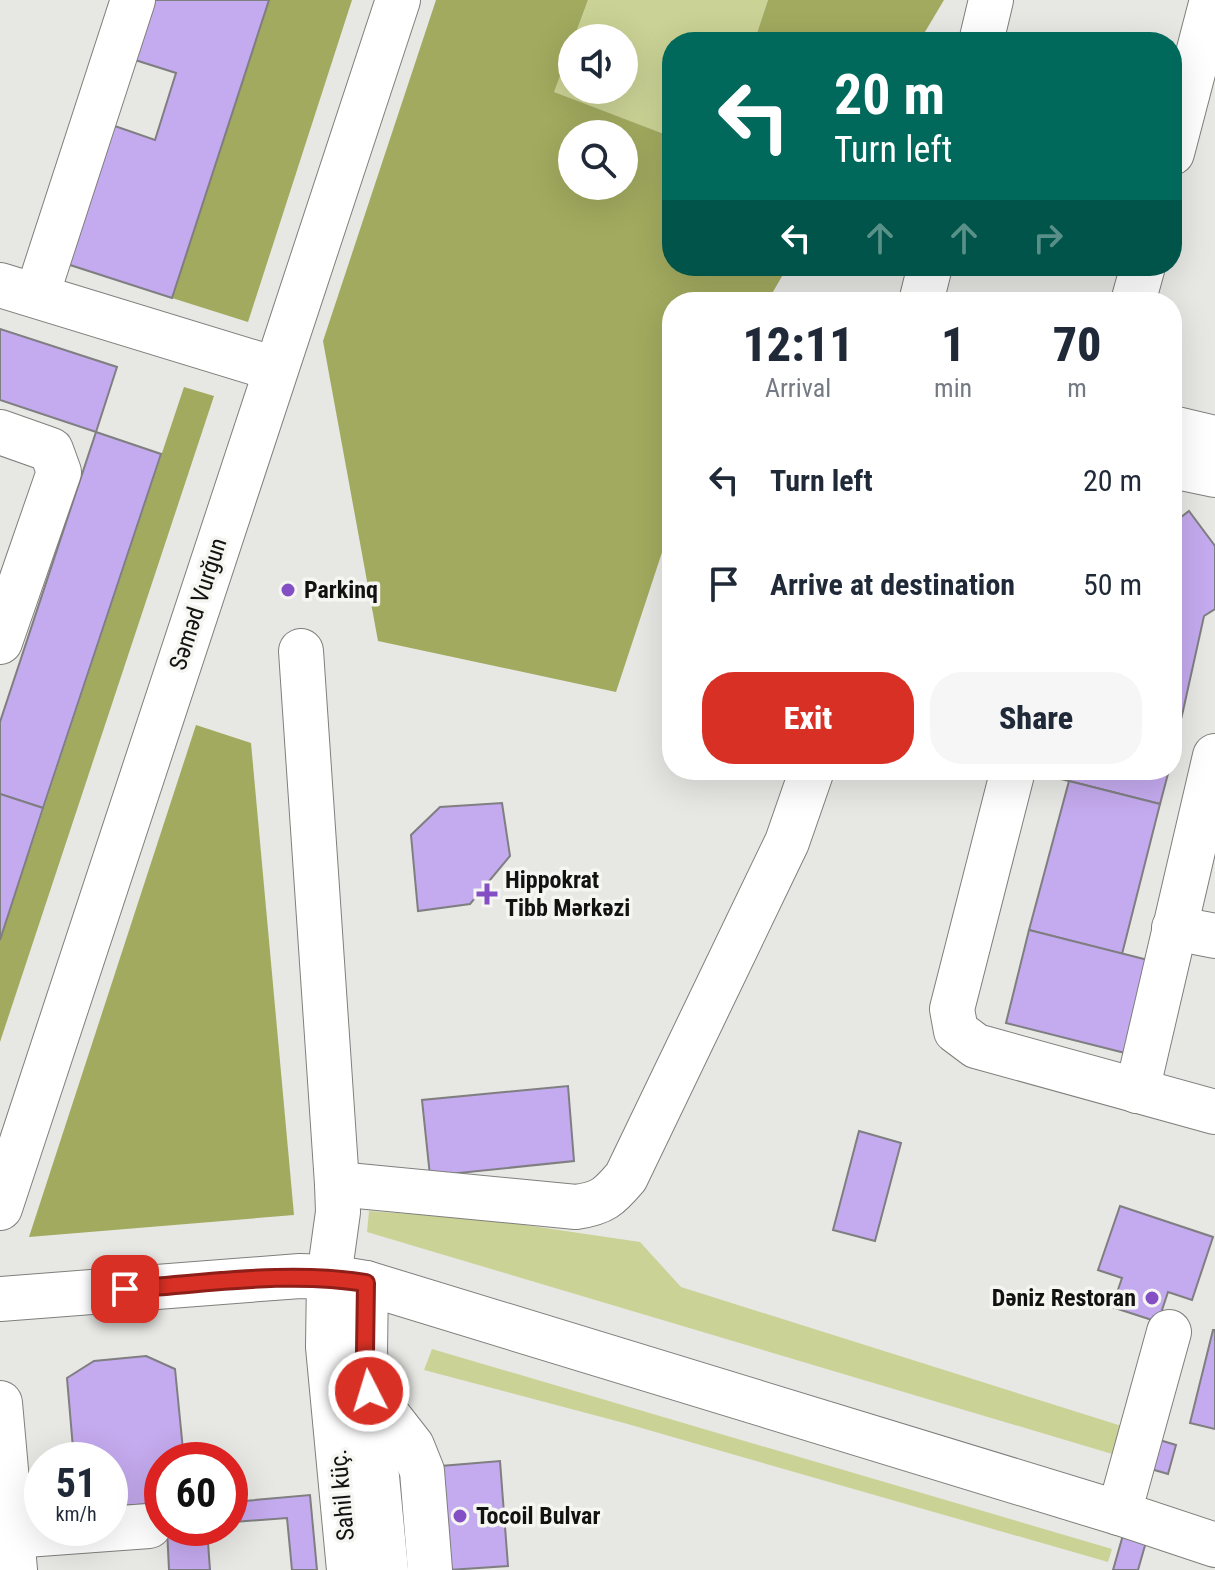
<!DOCTYPE html>
<html lang="en">
<head>
<meta charset="utf-8">
<style>
	body { margin:0; font-family:"Roboto Condensed",sans-serif; background:#f6f6f7; color:#1f2937; height:100vh; display:flex; flex-direction:column; font-size:30px; white-space:nowrap }
	* { box-sizing:border-box; margin:0 }
	p { font-size:26px; color:#747a83 }
	.icon { flex:none; width:44px; height:44px; fill:none; stroke:currentColor; stroke-width:2; stroke-linecap:round; stroke-linejoin:round }
	.map { position:relative; flex:1; overflow:hidden }
	.panel { position:absolute; left:662px; top:292px; width:520px; height:488px; display:flex; flex-direction:column; background:#fff; border-radius:32px; box-shadow:0 8px 32px #0002 }
	.panel>* { flex:none }
	.hud { position:absolute; left:662px; top:32px; width:520px; height:244px; border-radius:32px; box-shadow:0 8px 32px #0002; background:#00695c; color:#fff; overflow:hidden }
	.buttons { position:absolute; left:558px; top:24px; display:grid; gap:16px }
	.buttons a { display:grid; place-items:center; width:80px; height:80px; border-radius:50%; background:#fff; box-shadow:0 8px 32px #0002; font-size:40px }
	.speed { position:absolute; left:24px; top:1442px; display:flex; gap:16px; font-size:40px; font-weight:700; text-align:center }
	.speed>* { display:grid; place-content:center; width:104px; height:104px; border-radius:50%; background:#fff; box-shadow:0 8px 32px #0002; line-height:1 }
	.speed small { font-size:20px; font-weight:400 }
	.speed .limit { border:12px solid #d22; background:#fff; color:#111 }
	.pin { position:absolute; display:grid; place-items:center; width:68px; height:68px; color:#fff; margin:-34px; border-radius:16px; box-shadow:0 4px 12px #0006 }
	.me { position:absolute; width:88px; margin:-44px; rotate:355deg; stroke-linejoin:round; filter:drop-shadow(0 0 6px #0008) }
	.turn { display:flex; align-items:center; gap:28px; height:168px; padding:0 40px; font-size:36px }
	.turn .icon { width:104px; height:104px; stroke-width:2.5 }
	.turn b { display:block; font-size:56px; line-height:68px }
	.lanes { display:flex; align-items:center; height:76px; padding:0 40px; background:#0003; justify-content:center; gap:40px; direction:ltr }
	.lanes .off { opacity:.35 }
	.eta { display:flex; justify-content:space-evenly; align-items:center; height:136px; text-align:center }
	.eta b { font-size:48px; font-weight:800; line-height:56px }
	.cta { display:flex; gap:16px; margin-top:auto; padding:16px 40px }
	.cta a { flex:1; height:92px; border-radius:32px; background:#d93025; color:#fff; font-size:32px; font-weight:800; line-height:92px; text-align:center }
	.cta a+a { background:#f6f6f7; color:#1f2937 }
	ul { padding:0; list-style:none }
	li { display:flex; align-items:center; gap:24px; height:104px; padding:0 40px }
	li div { flex:1 }
	li b { display:block; font-size:30px }
	li em { font-style:normal }
	.map>svg:first-child { display:block }
	.green { fill:#cbd295 }
	.forest { fill:#a2aa5f; fill-rule:evenodd }
	.building { fill:#c4aaee; stroke:#7f7e81; stroke-width:2 }
	.lines { fill:none; stroke-linecap:round; stroke-linejoin:round }
	.minor-casing { stroke:#7f7f7c; stroke-width:46 }
	.major-casing { stroke:#7f7f7c; stroke-width:46 }
	.minor { stroke:#fff; stroke-width:44 }
	.major { stroke:#fff; stroke-width:44 }
	.route-casing { stroke:#8d1f18; stroke-width:20 }
	.route { stroke:#d93025; stroke-width:14 }
	.poi-dot { fill:#844ec5; stroke:#f5f5f2; stroke-width:3 }
	.labels { text-anchor:middle; stroke-width:7; stroke-linejoin:round; paint-order:stroke }
	.poi-label { font-size:24px; font-weight:bold; fill:#121211; stroke:#f5f5f2; text-anchor:start }
	.street-label { font-size:24px; fill:#121211; stroke:#f5f5f2 }
</style>
</head>
<body>
<div class="map">
<svg width="1215" height="1570" viewBox="0 0 1215 1570">
	<rect width="100%" height="100%" fill="#e7e8e4"/>
	<g class="green">
		<path d="M588,0H768L754,42H672V137L553,92L572,43V90H624V38H574Z"/>
		<path d="M369,1211L492,1220L640,1242L681,1287L1128,1428L1119,1456L367,1232Z"/>
		<path d="M432,1349L1112,1549L1108,1562L624,1423L424,1370Z"/>
	</g>
	<g class="forest">
		<path d="M269,0H352L248,322L172,298Z"/>
		<path d="M436,0H588L554,92L672,137V266H788L767,302H672V522L616,692L378,641L323,341ZM572,134H624V186H572Z"/>
		<path d="M768,0H944L919,42H754Z"/>
		<path d="M184,387L214,396L0,1042V940Z"/>
		<path d="M196,725L251,743L294,1215L29,1237Z"/>
	</g>
	<g class="building">
		<path d="M151,0H269L172,298L67,264L112,125L155,140L176,73L132,59Z"/>
		<path d="M0,329L117,367L96,432L0,400Z"/>
		<path d="M96,432L161,454L43,808L0,794V722Z"/>
		<path d="M1189,511L1215,546V609L1204,616L1183,711L1172,708V524Z"/>
		<path d="M1172,708L1183,711L1172,756Z"/>
		<path d="M1042,770H1169L1160,804L1041,774Z"/>
		<path d="M1069,781L1160,804L1122,954L1029,930Z"/>
		<path d="M0,794L43,808L0,940Z"/>
		<path d="M502,803L510,856L470,904L418,911L411,835L440,807Z"/>
		<path d="M1029,930L1148,960L1125,1053L1006,1023Z"/>
		<path d="M568,1086L574,1161L430,1176L422,1100Z"/>
		<path d="M859,1131L901,1143L875,1241L833,1230Z"/>
		<path d="M1120,1206L1213,1237L1192,1300L1168,1292L1158,1322L1112,1307L1122,1278L1098,1270Z"/>
		<path d="M1213,1330H1215V1429L1190,1423Z"/>
		<path d="M146,1356L175,1369L184,1460H162V1503L110,1507V1460H74L67,1378L94,1361Z"/>
		<path d="M1153,1438L1176,1445L1168,1474L1144,1467Z"/>
		<path d="M500,1461L508,1566L449,1570L441,1466Z"/>
		<path d="M310,1495L317,1570H292L287,1518L234,1522L233,1502Z"/>
		<path d="M167,1528H207L210,1570H169Z"/>
		<path d="M1123,1535L1146,1542L1138,1570H1113Z"/>
	</g>
	<g class="lines">
		<g class="minor-casing">
			<g id="minor">
				<path d="M981,42L991,0"/>
				<path d="M1172,153L1212,0"/>
				<path d="M0,285L275,369"/>
				<path d="M37,295L133,0"/>
				<path d="M921,302L930,266"/>
				<path d="M1133,302L1143,266"/>
				<path d="M1172,428L1215,438"/>
				<path d="M0,432L51,450L59,472L0,642"/>
				<path d="M1172,466L1215,475"/>
				<path d="M301,651L337,1184L338,1212L329,1277"/>
				<path d="M1013,770L952,1009L956,1031L976,1046L1215,1112"/>
				<path d="M1174,928L1215,936"/>
				<path d="M1137,1091L1215,756"/>
				<path d="M337,1184L576,1207C603,1203 609,1197 626,1177L787,842L812,770"/>
				<path d="M366,1283L1119,1513L1215,1545"/>
				<path d="M369,1391L412,1446L422,1471L430,1570"/>
				<path d="M0,1403L15,1570"/>
				<path d="M1119,1513L1169,1332"/>
				<path d="M12,1536L149,1526"/>
			</g>
		</g>
		<g class="major-casing">
			<g id="major">
				<path d="M0,1208L398,0"/>
				<path d="M329,1277L328,1347L349,1570"/>
				<path d="M0,1299L300,1276L329,1277L366,1283L365,1352L386,1570"/>
			</g>
		</g>
		<use href="#minor" class="minor"/>
		<use href="#major" class="major"/>
	</g>
	<g class="lines">
		<g class="route-casing">
			<path id="route" d="M125,1289C205,1284 287,1270 366,1283L365,1352L369,1391"/>
		</g>
		<use href="#route" class="route"/>
	</g>
	<g class="poi-dot">
		<circle cx="288" cy="590" r="8"/>
		<path d="M483 882h8v8h8v8h-8v8h-8v-8h-8v-8h8z"/>
		<circle cx="1152" cy="1298" r="8"/>
		<circle cx="460" cy="1516" r="8"/>
	</g>
	<g class="labels">
		<g class="poi-label">
			<text x="304" y="598">Parkinq</text>
			<text x="505" y="888">Hippokrat<tspan x="505" dy="28">Tibb Mərkəzi</tspan></text>
			<text x="1136" y="1306" text-anchor="end">Dəniz Restoran</text>
			<text x="476" y="1524">Tocoil Bulvar</text>
		</g>
		<g class="street-label">
			<text transform="translate(198 604) rotate(-72)" y="8">Səməd Vurğun</text>
			<text transform="translate(342 1495) rotate(-95)" y="8">Sahil küç.</text>
		</g>
	</g>
</svg>
<div class="buttons">
<a><svg class="icon" aria-label="sound" viewBox="0 0 24 24"><path d="M4 9h4l5-4v14l-5-4H4zM17 9q2 3 0 6"/></svg></a>
<a><svg class="icon" aria-label="search" viewBox="0 0 24 24"><circle cx="10" cy="10" r="6"/><path d="M15 15l6 6"/></svg></a>
</div>
<div class="speed"><div>51<small>km/h</small></div><div class="limit">60</div></div>
<div class="pin" style="left:125px;top:1289px;background:#d93025"><svg class="icon" aria-label="arrive" viewBox="0 0 24 24"><path d="M6 21V4h12l-3 4 3 4H6"/></svg></div>
<svg class="me" style="left:369px;top:1391px" viewBox="-20 -20 40 40"><circle r="17" fill="#d93025" stroke="#fff" stroke-width="3"/><path d="M0-11L8 9 0 5-8 9z" fill="#fff"/></svg>
<div class="hud">
<div class="turn"><svg class="icon" aria-label="left" viewBox="0 0 24 24"><path d="M17 20v-9H6M10 6l-5 5 5 5"/></svg><div><b>20 m</b>Turn left</div></div>
<div class="lanes"><svg class="icon" aria-label="left" viewBox="0 0 24 24"><path d="M17 20v-9H6M10 6l-5 5 5 5"/></svg><svg class="icon off" aria-label="ahead" viewBox="0 0 24 24"><path d="M12 20V5M6 11l6-6 6 6"/></svg><svg class="icon off" aria-label="ahead" viewBox="0 0 24 24"><path d="M12 20V5M6 11l6-6 6 6"/></svg><svg class="icon off" aria-label="right" viewBox="0 0 24 24"><path d="M7 20v-9h11M14 6l5 5-5 5"/></svg></div>
</div>
<section class="panel">
<div class="eta">
<div><b>12:11</b><p>Arrival</p></div>
<div><b>1</b><p>min</p></div>
<div><b>70</b><p>m</p></div>
</div>
<ul>
<li><svg class="icon" aria-label="left" viewBox="0 0 24 24"><path d="M17 20v-9H6M10 6l-5 5 5 5"/></svg><div><b>Turn left</b></div><em>20 m</em></li>
<li><svg class="icon" aria-label="arrive" viewBox="0 0 24 24"><path d="M6 21V4h12l-3 4 3 4H6"/></svg><div><b>Arrive at destination</b></div><em>50 m</em></li>
</ul>
<div class="cta"><a>Exit</a><a>Share</a></div>
</section>
</div>
</body>
</html>
